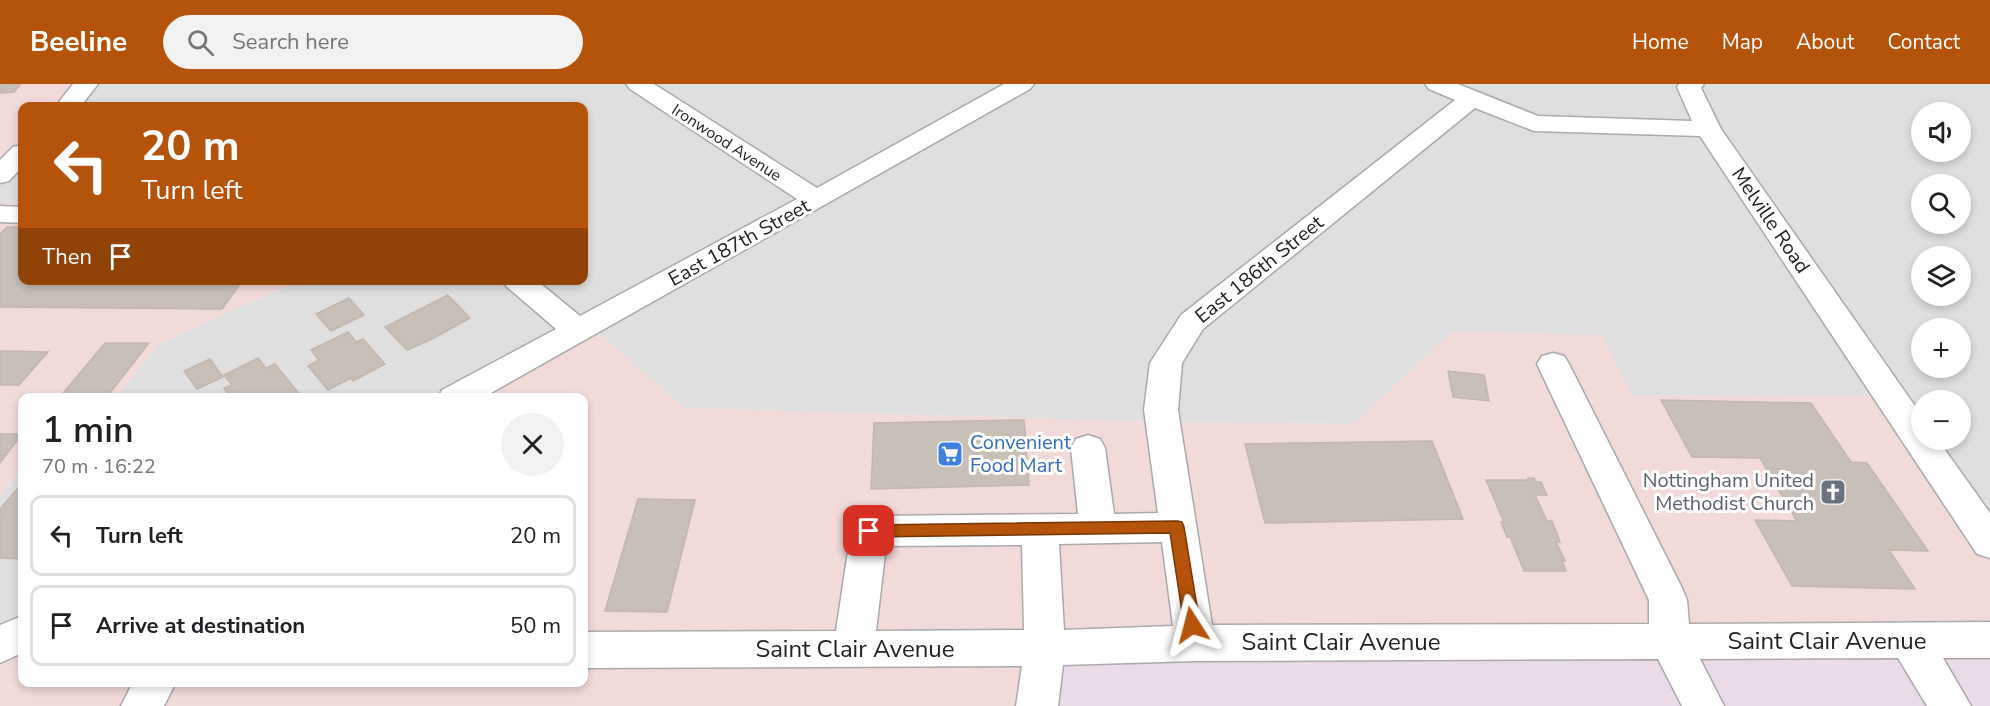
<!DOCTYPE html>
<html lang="en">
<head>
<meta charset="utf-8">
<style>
	body { margin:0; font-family:"Nunito Sans",sans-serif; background:#f2f2f2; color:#202124; height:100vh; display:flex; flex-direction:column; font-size:22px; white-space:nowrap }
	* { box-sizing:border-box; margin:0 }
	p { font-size:20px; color:#757577 }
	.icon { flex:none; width:33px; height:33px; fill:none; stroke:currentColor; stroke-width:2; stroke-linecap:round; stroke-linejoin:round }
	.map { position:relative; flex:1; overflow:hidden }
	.drawer { position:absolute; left:18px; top:309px; width:570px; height:294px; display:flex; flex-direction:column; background:#fff; border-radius:12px; box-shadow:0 3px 9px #0003 }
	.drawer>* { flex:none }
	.top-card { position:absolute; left:18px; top:18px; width:570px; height:183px; border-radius:12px; box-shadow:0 3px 9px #0003; background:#b45309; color:#fff; overflow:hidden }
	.tools { position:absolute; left:1911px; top:18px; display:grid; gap:12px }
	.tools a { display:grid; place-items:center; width:60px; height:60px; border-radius:50%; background:#fff; box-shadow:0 3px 9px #0003; font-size:30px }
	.pin { position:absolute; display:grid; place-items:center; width:51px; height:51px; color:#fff; margin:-26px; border-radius:12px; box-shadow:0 3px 9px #0006 }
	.me { position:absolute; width:66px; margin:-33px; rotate:351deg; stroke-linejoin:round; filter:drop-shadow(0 0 4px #0008) }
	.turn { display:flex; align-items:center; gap:21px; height:126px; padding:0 24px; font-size:27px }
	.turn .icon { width:78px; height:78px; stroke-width:2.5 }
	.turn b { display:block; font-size:42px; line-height:51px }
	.then { display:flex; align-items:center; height:57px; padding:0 24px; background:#0003; gap:12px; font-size:22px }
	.round { display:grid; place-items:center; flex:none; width:63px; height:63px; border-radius:32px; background:#f2f2f2 }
	.headline { display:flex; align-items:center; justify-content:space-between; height:102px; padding:0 24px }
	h1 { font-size:36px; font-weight:600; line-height:45px }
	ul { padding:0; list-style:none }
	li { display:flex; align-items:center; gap:18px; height:81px; margin:0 12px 9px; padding:0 12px; border:3px solid #e0e0e0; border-radius:12px }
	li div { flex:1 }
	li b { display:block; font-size:22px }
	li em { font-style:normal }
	header { display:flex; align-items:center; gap:36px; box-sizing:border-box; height:84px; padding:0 30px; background:#b45309; color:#fff }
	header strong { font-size:28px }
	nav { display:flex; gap:33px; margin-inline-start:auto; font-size:21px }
	.search { width:420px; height:54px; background:#f2f2f2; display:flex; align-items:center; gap:15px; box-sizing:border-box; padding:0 21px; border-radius:33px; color:#757577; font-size:22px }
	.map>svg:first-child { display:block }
	.residential { fill:#e0dfdf; fill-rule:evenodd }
	.commercial { fill:#f2dad9 }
	.industrial { fill:#ebdbe8 }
	.building { fill:#c7bfb8; stroke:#c4b6ab; stroke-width:1.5 }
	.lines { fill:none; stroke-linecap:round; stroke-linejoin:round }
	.minor-casing { stroke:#a9a9a9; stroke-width:3 }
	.minor { fill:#fff; fill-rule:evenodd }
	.route { fill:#b45309; stroke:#753606; stroke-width:1.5 }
	.labels { text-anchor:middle; stroke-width:6; stroke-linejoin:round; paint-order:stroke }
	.far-street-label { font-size:16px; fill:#222; stroke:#fff }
	.street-label { font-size:20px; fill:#222; stroke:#fff }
	.shop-label { font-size:20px; fill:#366cbe; stroke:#fff; text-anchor:start }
	.worship-label { font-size:20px; fill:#5b616d; stroke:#fff; text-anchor:end }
	.near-street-label { font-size:24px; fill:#222; stroke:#fff }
</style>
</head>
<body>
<header>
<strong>Beeline</strong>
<div class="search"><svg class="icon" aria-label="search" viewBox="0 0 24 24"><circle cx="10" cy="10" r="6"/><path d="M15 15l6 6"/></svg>Search here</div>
<nav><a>Home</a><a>Map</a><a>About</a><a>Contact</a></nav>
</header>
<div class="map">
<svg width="1990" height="622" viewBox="0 0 1990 622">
	<rect width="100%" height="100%" fill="#f2efe9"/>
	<g class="residential">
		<path d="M86,0H1990V459L1890,312L1632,311L1453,247L1354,340L1163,338L685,324L588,240L454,313H117L159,260L297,197L584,196V22H68ZM1922,28H1960V68H1922ZM1922,100H1960V140H1922ZM1922,172H1960V212H1922ZM1922,244H1960V284H1922ZM1922,316H1960V356H1922Z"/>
		<path d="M22,69V120H0V91Z"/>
		<path d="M22,384V549L0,561V413Z"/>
	</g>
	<g class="commercial">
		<path d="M0,0H86L68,22H22V69L0,91Z"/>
		<path d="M0,120H22V196L297,197L159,260L117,313L22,314V384L0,413Z"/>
		<path d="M588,240L685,324L1163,338L1354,340L1453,247L1602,251L1632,311L1890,312L1990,459V556L1037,622H0V561L22,549V598H584V314L454,313Z"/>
	</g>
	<path class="industrial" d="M1990,556V622H1037L1045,564Z"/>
	<g class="building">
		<path d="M0,0H21L14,8L0,9Z"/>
		<path d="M7,143H22V196H243L222,225L0,223V150Z"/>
		<path d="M448,211L470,234L434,254L407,266L385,243Z"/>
		<path d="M349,214L364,231L331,247L316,230Z"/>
		<path d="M348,248L356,258L363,255L385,280L353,297L351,294L328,306L308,282L319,276L311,266Z"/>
		<path d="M105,259H149L106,314H59Z"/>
		<path d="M0,267H9L48,268L19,301H0Z"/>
		<path d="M258,274L266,284L275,280L301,312L231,314L224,304L232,301L224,291Z"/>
		<path d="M210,275L223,293L197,305L184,287Z"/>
		<path d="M1448,287L1484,291L1489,317L1453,313Z"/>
		<path d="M1661,316L1811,319L1851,378L1867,379L1928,467L1889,466L1915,505L1792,502L1755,436L1797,437L1760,374L1692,373Z"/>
		<path d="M1024,336L1029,401L871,405L874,339Z"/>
		<path d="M0,350H22L0,379Z"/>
		<path d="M1432,357L1463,435L1265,439L1245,360Z"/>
		<path d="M1528,394H1534L1536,398H1541L1547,411H1535L1547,437H1552L1560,458H1556L1565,477H1562L1566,487H1524L1510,453H1507L1501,438H1504L1486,396H1528Z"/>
		<path d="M18,404L22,405V475L0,474V434L3,431H0V425Z"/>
		<path d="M638,415L695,416L667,528L605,527Z"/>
	</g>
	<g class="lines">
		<g class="minor-casing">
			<g id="minor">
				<path d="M73,0H98L81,22H56Z"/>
				<path d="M626,0H654L817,104L1004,0H1034L1030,5L482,314H438L442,306L556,245L507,203L502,196H536L580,232L797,115L630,5Z"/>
				<path d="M1425,0H1458L1538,32L1692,37L1677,3L1679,0H1704L1701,4L1721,45L1922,332V356H1938L1990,429V474L1977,470L1700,52L1534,47L1475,24L1203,245L1182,279L1178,326L1212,541L1649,540V516L1537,280L1542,272L1553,269L1564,272L1569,280L1682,504L1687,516L1689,540L1990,538V574H1943L1971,622H1927L1898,574L1700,575L1724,622H1682L1658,575L1195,577L1063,581L1058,622H1016L1022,582L584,584V548L836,547L851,447L856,436L869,432L1078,430L1071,364L1076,355L1088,351L1100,355L1105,364L1114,430L1158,429L1144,326L1150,279L1181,231L1455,16L1429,5ZM1162,458L1173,542L1064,546L1059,460ZM1022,461L1024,546L876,547L886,462Z"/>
				<path d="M22,61V83L9,97L0,99V76L13,63Z"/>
				<path d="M0,122L22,123V139L0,138Z"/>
				<path d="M22,532V569L0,579V541Z"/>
				<path d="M133,598H176L164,622H121Z"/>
			</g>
		</g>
		<use href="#minor" class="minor"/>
	</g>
	<path class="route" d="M1177,437L1182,438L1184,443L1200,541L1198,546L1192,548L1186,546L1184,541L1170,449L869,453L864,451L861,447L864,443L869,441Z"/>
	<defs>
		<g id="supermarket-square" transform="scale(1.35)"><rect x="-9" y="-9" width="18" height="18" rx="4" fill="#3f7fe0" stroke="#fff"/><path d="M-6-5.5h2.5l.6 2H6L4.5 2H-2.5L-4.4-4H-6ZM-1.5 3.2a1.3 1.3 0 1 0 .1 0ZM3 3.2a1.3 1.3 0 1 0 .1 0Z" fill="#fff"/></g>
		<g id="church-square" transform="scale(1.35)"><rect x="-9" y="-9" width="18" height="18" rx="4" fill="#6b7280" stroke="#fff"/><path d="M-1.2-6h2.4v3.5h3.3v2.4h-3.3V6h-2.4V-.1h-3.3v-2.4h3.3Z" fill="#fff"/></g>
	</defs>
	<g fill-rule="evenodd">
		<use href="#supermarket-square" x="950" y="370"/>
		<use href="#church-square" x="1833" y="408"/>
	</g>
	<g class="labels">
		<g class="far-street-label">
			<text transform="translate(727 58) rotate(33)" y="6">Ironwood Avenue</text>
		</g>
		<g class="street-label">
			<text transform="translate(1771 136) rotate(56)" y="7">Melville Road</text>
			<text transform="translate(739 158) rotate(-29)" y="7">East 187th Street</text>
			<text transform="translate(1259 185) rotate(-39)" y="7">East 186th Street</text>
		</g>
		<g class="shop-label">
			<text x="970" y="365">Convenient<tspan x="970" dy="23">Food Mart</tspan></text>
		</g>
		<g class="worship-label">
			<text x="1814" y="403">Nottingham United<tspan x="1814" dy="23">Methodist Church</tspan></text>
		</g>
		<g class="near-street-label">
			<text x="1827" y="565">Saint Clair Avenue</text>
			<text x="1341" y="566">Saint Clair Avenue</text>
			<text x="855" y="573">Saint Clair Avenue</text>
		</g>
	</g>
</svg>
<div class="tools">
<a><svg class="icon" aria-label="sound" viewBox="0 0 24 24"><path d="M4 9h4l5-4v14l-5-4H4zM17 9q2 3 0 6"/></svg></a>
<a><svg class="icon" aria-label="search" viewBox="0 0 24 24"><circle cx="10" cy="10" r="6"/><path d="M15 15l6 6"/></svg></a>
<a><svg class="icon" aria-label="layers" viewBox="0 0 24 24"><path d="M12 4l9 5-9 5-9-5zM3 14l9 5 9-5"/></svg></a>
<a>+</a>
<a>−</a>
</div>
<div class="pin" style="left:869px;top:447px;background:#d93025"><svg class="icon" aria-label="arrive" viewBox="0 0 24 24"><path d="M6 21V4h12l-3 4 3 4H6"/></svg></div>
<svg class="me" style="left:1192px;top:541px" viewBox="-20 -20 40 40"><path d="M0-17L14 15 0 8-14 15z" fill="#b45309" stroke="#fff" stroke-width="4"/></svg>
<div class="top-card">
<div class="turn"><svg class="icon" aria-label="left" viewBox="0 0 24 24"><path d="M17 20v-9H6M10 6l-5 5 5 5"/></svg><div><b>20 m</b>Turn left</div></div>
<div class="then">Then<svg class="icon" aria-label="arrive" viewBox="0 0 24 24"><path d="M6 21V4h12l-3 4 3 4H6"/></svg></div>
</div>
<section class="drawer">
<div class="headline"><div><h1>1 min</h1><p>70 m · 16:22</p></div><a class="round"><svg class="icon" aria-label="close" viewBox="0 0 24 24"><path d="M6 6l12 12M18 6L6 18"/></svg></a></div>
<ul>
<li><svg class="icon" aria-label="left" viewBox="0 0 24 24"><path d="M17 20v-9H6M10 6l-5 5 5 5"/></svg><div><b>Turn left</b></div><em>20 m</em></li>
<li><svg class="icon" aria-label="arrive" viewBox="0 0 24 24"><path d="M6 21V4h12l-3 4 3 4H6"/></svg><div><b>Arrive at destination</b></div><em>50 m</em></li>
</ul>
</section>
</div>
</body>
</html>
